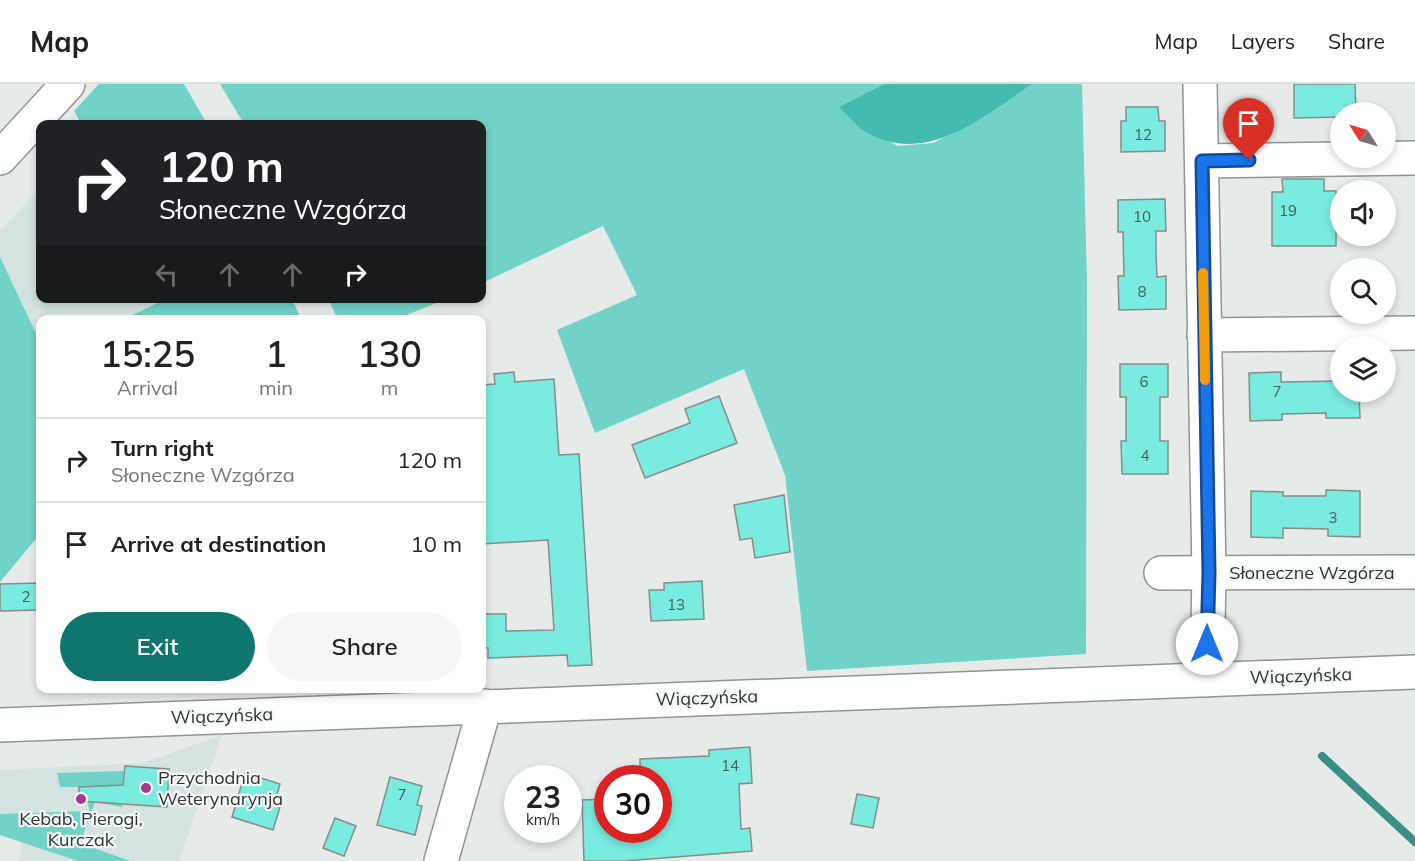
<!DOCTYPE html>
<html lang="en">
<head>
<meta charset="utf-8">
<style>
	body { margin:0; font-family:Mulish,sans-serif; background:#f6f6f6; color:#222; height:100vh; display:flex; flex-direction:column; font-size:22px; white-space:nowrap }
	* { box-sizing:border-box; margin:0 }
	p { font-size:20px; color:#767676 }
	.icon { flex:none; width:33px; height:33px; fill:none; stroke:currentColor; stroke-width:2; stroke-linecap:round; stroke-linejoin:round }
	.map { position:relative; flex:1; overflow:hidden }
	.drawer { position:absolute; left:36px; top:231px; width:450px; height:378px; display:flex; flex-direction:column; background:#fff; border-radius:12px; box-shadow:0 3px 9px #0003 }
	.drawer>* { flex:none }
	.banner { position:absolute; left:36px; top:36px; width:450px; height:183px; border-radius:12px; box-shadow:0 3px 9px #0003; background:#202124; color:#fff; overflow:hidden }
	.needle { width:39px; rotate:307deg }
	.buttons { position:absolute; left:1330px; top:18px; display:grid; gap:12px }
	.buttons a { display:grid; place-items:center; width:66px; height:66px; border-radius:50%; background:#fff; box-shadow:0 3px 9px #0003; font-size:30px }
	.speed { position:absolute; left:504px; top:681px; display:flex; gap:12px; font-size:30px; font-weight:700; text-align:center }
	.speed>* { display:grid; place-content:center; width:78px; height:78px; border-radius:50%; background:#fff; box-shadow:0 3px 9px #0003; line-height:1 }
	.speed small { font-size:15px; font-weight:400 }
	.speed .limit { border:9px solid #d22; background:#fff; color:#111 }
	.pin { position:absolute; display:grid; place-items:center; width:51px; height:51px; color:#fff; margin:-62px -26px; border-radius:50% 50% 50% 0; rotate:-45deg; box-shadow:0 0 6px #0007 }
	.pin .icon { rotate:45deg }
	.me { position:absolute; width:66px; margin:-33px; rotate:0deg; stroke-linejoin:round; filter:drop-shadow(0 0 4px #0008) }
	.turn { display:flex; align-items:center; gap:21px; height:126px; padding:0 24px; font-size:27px }
	.turn .icon { width:78px; height:78px; stroke-width:2.5 }
	.turn b { display:block; font-size:42px; line-height:51px }
	.lanes { display:flex; align-items:center; height:57px; padding:0 24px; background:#0003; justify-content:center; gap:30px; direction:ltr }
	.lanes .off { opacity:.35 }
	.eta { display:flex; justify-content:space-evenly; align-items:center; height:102px; text-align:center }
	.eta b { font-size:36px; font-weight:600; line-height:42px }
	.button { display:flex; gap:12px; margin-top:auto; padding:12px 24px }
	.button a { flex:1; height:69px; border-radius:36px; background:#0f766e; color:#fff; font-size:24px; font-weight:600; line-height:69px; text-align:center }
	.button a+a { background:#f6f6f6; color:#222 }
	ul { padding:0; list-style:none }
	li { display:flex; align-items:center; gap:18px; height:84px; padding:0 24px; border-top:2px solid #e0e0e0 }
	li div { flex:1 }
	li b { display:block; font-size:22px }
	li em { font-style:normal }
	header { display:flex; align-items:center; gap:36px; box-sizing:border-box; height:84px; padding:0 30px; background:#fff; border-bottom:2px solid #e0e0e0 }
	header strong { font-size:28px }
	nav { display:flex; gap:33px; margin-inline-start:auto; font-size:21px }
	.map>svg:first-child { display:block }
	.built { fill:#d4e3e0 }
	.green { fill:#71d2c7 }
	.forest { fill:#43bbaf }
	.lines { fill:none; stroke-linecap:round; stroke-linejoin:round }
	.stream { stroke:#398e86; stroke-width:8 }
	.building { fill:#79ecdf; stroke:#878c8b; stroke-width:1.5 }
	.minor-casing { stroke:#909594; stroke-width:36 }
	.major-casing { stroke:#909594; stroke-width:36 }
	.minor { stroke:#fff; stroke-width:33 }
	.major { stroke:#fff; stroke-width:33 }
	.route-casing { stroke:#114b97; stroke-width:15 }
	.route { stroke:#1a73e8; stroke-width:10 }
	.slow { stroke:#f59e0b; stroke-width:10 }
	.poi-dot { fill:#a73692; stroke:#f3f8f8; stroke-width:2 }
	.labels { text-anchor:middle; stroke-width:4.5; stroke-linejoin:round; paint-order:stroke }
	.number-label { font-size:15px; fill:#42605d }
	.street-label { font-size:18px; fill:#303232; stroke:#f3f8f8 }
	.poi-label { font-size:18px; fill:#303232; stroke:#f3f8f8; text-anchor:start }
</style>
</head>
<body>
<header>
<strong>Map</strong>
<nav><a>Map</a><a>Layers</a><a>Share</a></nav>
</header>
<div class="map">
<svg width="1415" height="777" viewBox="0 0 1415 777">
	<rect width="100%" height="100%" fill="#e6ebea"/>
	<g class="built">
		<path d="M40,104V214L166,215L124,235L40,236V258L0,173V147Z"/>
		<path d="M222,651L179,777H19L22,758L0,751V686L143,679Z"/>
	</g>
	<g class="green">
		<path d="M99,0H184L207,40H81L74,27Z"/>
		<path d="M220,0H884L840,23L897,62L933,59L983,34L1032,0H1082L1087,199L1086,570L807,587L785,391L744,285L595,349L557,246L637,211L603,142L482,199V40H244Z"/>
		<path d="M0,173L40,258V450L0,498Z"/>
		<path d="M166,215H292L301,235H124Z"/>
		<path d="M328,215H446L397,235H338Z"/>
		<path d="M124,687L122,723L95,718L80,759L130,777H78L0,751V730L89,727L87,703H60L57,689Z"/>
	</g>
	<path class="forest" d="M884,0H1032C984,33 926,83 866,48C856,42 847,31 839,23Z"/>
	<g class="lines">
		<path class="stream" d="M1322,672L1415,758"/>
	</g>
	<g class="building">
		<path d="M1294,0H1355L1356,28H1341V33L1294,34Z"/>
		<path d="M1126,23H1158L1159,37H1165V67L1121,68V37H1126Z"/>
		<path d="M1282,95H1324V107H1336V162H1272V108H1283Z"/>
		<path d="M1165,115L1166,147H1156V170L1157,193L1166,192V225L1119,226L1118,192H1124L1123,148H1118V116Z"/>
		<path d="M1120,280H1168V313H1160V357H1168V390H1122L1121,357H1126V313H1120Z"/>
		<path d="M514,288L515,298L554,295L559,371L579,370L592,581L568,582L567,571L488,574V564H482V530H506V547L554,546L548,456L482,460V301L495,300L494,290Z"/>
		<path d="M1281,288V298L1341,297V308H1359L1360,334H1326V329L1282,330V336L1250,337L1249,289Z"/>
		<path d="M719,312L737,359L645,394L632,361L690,339L685,325Z"/>
		<path d="M1326,406L1360,407V453L1328,452V445L1283,444V454L1251,453V407L1283,408V412H1326Z"/>
		<path d="M784,411L790,468L755,474L752,454L740,456L734,421Z"/>
		<path d="M702,497L704,535L651,537L649,506H664V499Z"/>
		<path d="M40,499V526L0,527V500Z"/>
		<path d="M750,663L752,699L739,700L741,745L750,744L752,767L624,777H584L582,716L608,715V746H614V750L658,747V694H640V675L709,672V666Z"/>
		<path d="M125,682L169,685L167,723L79,717V703L123,701Z"/>
		<path d="M245,689L280,700L274,721L280,723L273,746L232,733Z"/>
		<path d="M390,693L422,702L417,721L422,722L415,751L377,741Z"/>
		<path d="M857,710L879,714L873,744L851,740Z"/>
		<path d="M335,734L356,742L344,772L323,764Z"/>
	</g>
	<g class="lines">
		<g class="minor-casing">
			<g id="minor">
				<path d="M1200,0L1209,489L1207,596"/>
				<path d="M1202,77L1415,74"/>
				<path d="M1204,251L1415,249"/>
				<path d="M1161,489L1415,488"/>
				<path d="M0,641L1415,588"/>
				<path d="M441,777L485,622"/>
			</g>
		</g>
		<g class="major-casing">
			<path id="major" d="M0,74L68,0"/>
		</g>
		<use href="#minor" class="minor"/>
		<use href="#major" class="major"/>
	</g>
	<g class="lines">
		<g class="route-casing">
			<path id="route" d="M1207,560L1209,489L1202,77L1249,76"/>
		</g>
		<use href="#route" class="route"/>
		<path class="slow" d="M1203,189L1205,296"/>
	</g>
	<g class="poi-dot">
		<circle cx="146" cy="704" r="6"/>
		<circle cx="81" cy="715" r="6"/>
	</g>
	<g class="labels">
		<g class="number-label">
			<text x="1143" y="56">12</text>
			<text x="1288" y="132">19</text>
			<text x="1142" y="138">10</text>
			<text x="1142" y="213">8</text>
			<text x="1144" y="303">6</text>
			<text x="1277" y="313">7</text>
			<text x="1145" y="377">4</text>
			<text x="1333" y="439">3</text>
			<text x="26" y="518">2</text>
			<text x="676" y="526">13</text>
			<text x="730" y="687">14</text>
			<text x="402" y="716">7</text>
		</g>
		<g class="street-label">
			<text x="1312" y="495">Słoneczne Wzgórza</text>
			<text transform="translate(1301 592) rotate(-2)" y="6">Wiączyńska</text>
			<text transform="translate(707 614) rotate(-2)" y="6">Wiączyńska</text>
			<text transform="translate(222 632) rotate(-2)" y="6">Wiączyńska</text>
		</g>
		<g class="poi-label">
			<text x="158" y="700">Przychodnia<tspan x="158" dy="21">Weterynarynja</tspan></text>
			<text x="81" y="741" text-anchor="middle">Kebab, Pierogi,<tspan x="81" dy="21">Kurczak</tspan></text>
		</g>
	</g>
</svg>
<div class="buttons">
<a><svg class="needle" viewBox="-14 -14 28 28"><path d="M0-13l5 13h-10z" fill="#e53935"/><path d="M0 13l5-13h-10z" fill="#767676"/></svg></a>
<a><svg class="icon" aria-label="sound" viewBox="0 0 24 24"><path d="M4 9h4l5-4v14l-5-4H4zM17 9q2 3 0 6"/></svg></a>
<a><svg class="icon" aria-label="search" viewBox="0 0 24 24"><circle cx="10" cy="10" r="6"/><path d="M15 15l6 6"/></svg></a>
<a><svg class="icon" aria-label="layers" viewBox="0 0 24 24"><path d="M12 4l9 5-9 5-9-5zM3 14l9 5 9-5"/></svg></a>
</div>
<div class="speed"><div>23<small>km/h</small></div><div class="limit">30</div></div>
<div class="pin" style="left:1249px;top:76px;background:#d93025"><svg class="icon" aria-label="arrive" viewBox="0 0 24 24"><path d="M6 21V4h12l-3 4 3 4H6"/></svg></div>
<svg class="me" style="left:1207px;top:560px" viewBox="-20 -20 40 40"><circle r="19" fill="#fff"/><path d="M0-13L10 11 0 6-10 11z" fill="#1a73e8"/></svg>
<div class="banner">
<div class="turn"><svg class="icon" aria-label="right" viewBox="0 0 24 24"><path d="M7 20v-9h11M14 6l5 5-5 5"/></svg><div><b>120 m</b>Słoneczne Wzgórza</div></div>
<div class="lanes"><svg class="icon off" aria-label="left" viewBox="0 0 24 24"><path d="M17 20v-9H6M10 6l-5 5 5 5"/></svg><svg class="icon off" aria-label="ahead" viewBox="0 0 24 24"><path d="M12 20V5M6 11l6-6 6 6"/></svg><svg class="icon off" aria-label="ahead" viewBox="0 0 24 24"><path d="M12 20V5M6 11l6-6 6 6"/></svg><svg class="icon" aria-label="right" viewBox="0 0 24 24"><path d="M7 20v-9h11M14 6l5 5-5 5"/></svg></div>
</div>
<section class="drawer">
<div class="eta">
<div><b>15:25</b><p>Arrival</p></div>
<div><b>1</b><p>min</p></div>
<div><b>130</b><p>m</p></div>
</div>
<ul>
<li><svg class="icon" aria-label="right" viewBox="0 0 24 24"><path d="M7 20v-9h11M14 6l5 5-5 5"/></svg><div><b>Turn right</b><p>Słoneczne Wzgórza</p></div><em>120 m</em></li>
<li><svg class="icon" aria-label="arrive" viewBox="0 0 24 24"><path d="M6 21V4h12l-3 4 3 4H6"/></svg><div><b>Arrive at destination</b></div><em>10 m</em></li>
</ul>
<div class="button"><a>Exit</a><a>Share</a></div>
</section>
</div>
</body>
</html>
